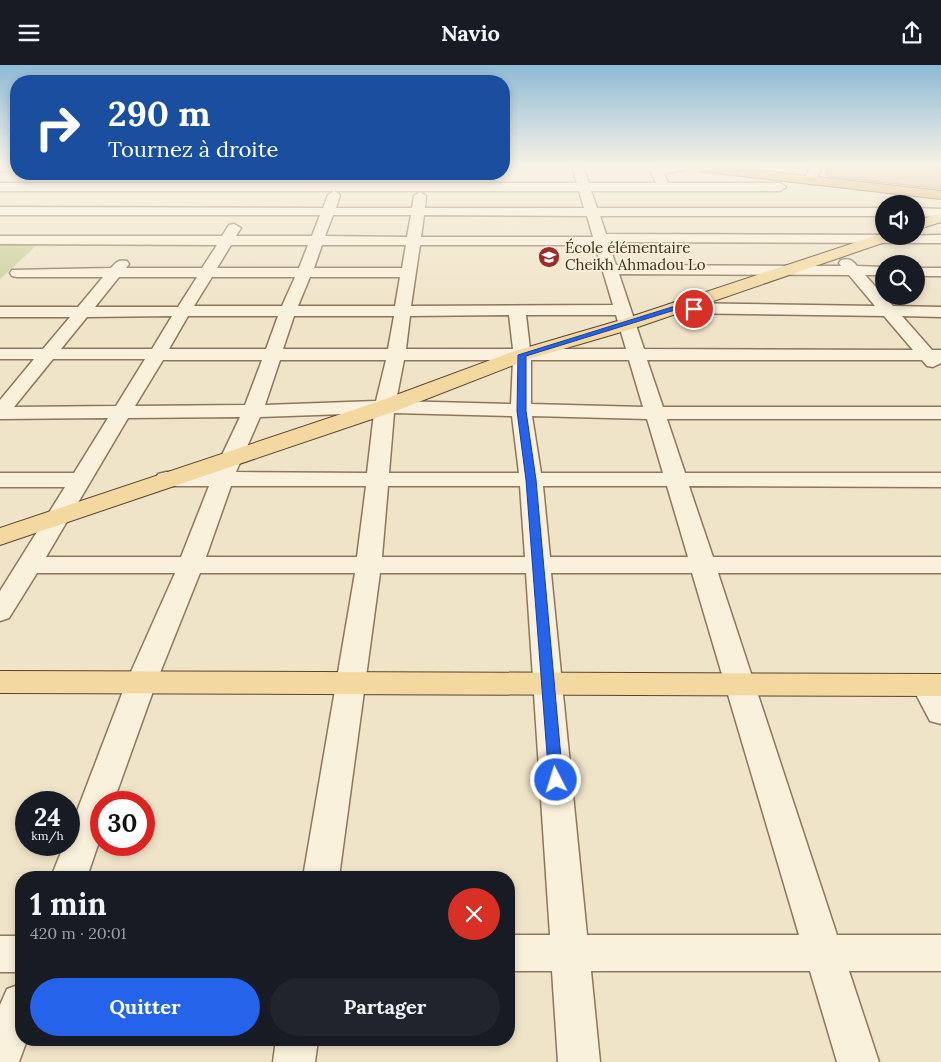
<!DOCTYPE html>
<html lang="fr">
<head>
<meta charset="utf-8">
<style>
	body { margin:0; font-family:Lora,serif; background:#20242c; color:#f1f3f6; height:100vh; display:flex; flex-direction:column; font-size:19px; white-space:nowrap }
	* { box-sizing:border-box; margin:0 }
	p { font-size:16px; color:#9ea1a6 }
	.icon { flex:none; width:28px; height:28px; fill:none; stroke:currentColor; stroke-width:2; stroke-linecap:round; stroke-linejoin:round }
	.map { position:relative; flex:1; overflow:hidden }
	.sheet { position:absolute; left:15px; top:806px; width:500px; height:175px; display:flex; flex-direction:column; background:#171b24; border-radius:20px; box-shadow:0 2px 8px #0003 }
	.sheet>* { flex:none }
	.banner { position:absolute; left:10px; top:10px; width:500px; height:105px; border-radius:20px; box-shadow:0 2px 8px #0003; background:#1a4fa0; color:#fff; overflow:hidden }
	.controls { position:absolute; left:875px; top:130px; display:grid; gap:10px }
	.controls a { display:grid; place-items:center; width:50px; height:50px; border-radius:50%; background:#171b24; box-shadow:0 2px 8px #0003; font-size:25px }
	.speed { position:absolute; left:15px; top:726px; display:flex; gap:10px; font-size:25px; font-weight:700; text-align:center }
	.speed>* { display:grid; place-content:center; width:65px; height:65px; border-radius:50%; background:#171b24; box-shadow:0 2px 8px #0003; line-height:1 }
	.speed small { font-size:12px; font-weight:400 }
	.speed .limit { border:8px solid #d22; background:#fff; color:#111 }
	.pin { position:absolute; display:grid; place-items:center; width:42px; height:42px; color:#fff; margin:-21px; border:2px solid #fff; border-radius:50%; box-shadow:0 1px 5px #0007 }
	.me { position:absolute; width:55px; margin:-28px; rotate:355deg; stroke-linejoin:round; filter:drop-shadow(0 0 4px #0008) }
	.turn { display:flex; align-items:center; gap:18px; height:105px; padding:0 15px; font-size:22px }
	.turn .icon { width:65px; height:65px; stroke-width:2.5 }
	.turn b { display:block; font-size:35px; line-height:42px }
	.round { display:grid; place-items:center; flex:none; width:52px; height:52px; border-radius:26px; background:#20242c }
	.headline { display:flex; align-items:center; justify-content:space-between; height:85px; padding:0 15px }
	h1 { font-size:30px; font-weight:800; line-height:38px }
	.primary-button { display:flex; gap:10px; margin-top:auto; padding:10px 15px }
	.primary-button a { flex:1; height:58px; border-radius:30px; background:#2563eb; color:#fff; font-size:20px; font-weight:800; line-height:58px; text-align:center }
	.primary-button a+a { background:#20242c; color:#f1f3f6 }
	header { display:flex; justify-content:space-between; align-items:center; height:65px; padding:0 15px; background:#171b24; font-size:22px; font-weight:800 }
	.map>svg:first-child { display:block }
	.green { fill:#c9cf9b }
	.building { fill:#cf9f7d; stroke:#8d5f41 }
	.lines { fill:none; stroke-linecap:round; stroke-linejoin:round }
	.minor-casing { stroke:#8d765c; stroke-width:3 }
	.major-casing { stroke:#5b4430; stroke-width:2 }
	.highway-casing { stroke:#5b4430; stroke-width:2 }
	.minor { fill:#faf1dc; fill-rule:evenodd }
	.major { fill:#f3d9a0; fill-rule:evenodd }
	.highway { fill:#e0a458; fill-rule:evenodd }
	.route { fill:#2563eb; stroke:#184099 }
	.labels { text-anchor:middle; stroke-width:4; stroke-linejoin:round; paint-order:stroke }
	.far-poi-label { font-size:15px; fill:#3d2e20; stroke:#f7eed8; text-anchor:start }
</style>
</head>
<body>
<header><svg class="icon" aria-label="menu" viewBox="0 0 24 24"><path d="M4 6h16M4 12h16M4 18h16"/></svg>Navio<svg class="icon" aria-label="share" viewBox="0 0 24 24"><path d="M12 15V3M7 8l5-5 5 5M5 13v7h14v-7"/></svg></header>
<div class="map">
<svg width="941" height="997" viewBox="0 0 941 997">
	<rect width="100%" height="100%" fill="#f0e4c8"/>
	<path class="green" d="M0,179H38L0,214Z"/>
	<path class="building" d="M827,102H941V124L826,111Z"/>
	<g class="lines">
		<g class="minor-casing">
			<g id="minor">
				<rect x="0" y="102" width="16" height="4"/>
				<path d="M572,102H583L589,118H656L651,107L653,105L667,102H689L688,104L664,109L668,118H780L786,122L780,126H591L597,143H884V151H600L606,169L884,170V171L941,170V178L608,177L616,200L841,201L839,198L841,195C849,193 852,195 857,201L884,202V210H865L893,241L941,242V252L902,251L932,285H941V298L933,302L927,301L922,295H647L663,342H941V354H667L685,408H941V422L689,421L713,492H941V508H718L837,870H941V906H849L879,997H837L810,906H591L600,997H558L552,906H509V870H550L526,508H380L339,812H303L355,508H200L156,618L113,738H101V771L87,812H51L64,780H69V767L126,618L175,508H37L9,553L0,556V526L65,422H0V408H74L108,353L0,354V335L34,294H0V284H43L70,252H0V242H78L103,212H17L12,211L10,208L12,205L111,203C116,197 119,194 127,196L129,199L126,203H202L217,180L0,179V171H222L229,160L234,159L241,163L236,171H312L320,150H0V142L323,143L328,130L334,126L340,130L336,143H412L414,131L420,127L426,131L425,143H584L579,126H0V118H577ZM333,150H411L407,172L325,171ZM424,150L587,151L593,172H421ZM231,180H308L299,203H217ZM322,180H406L402,203H314ZM420,180H595L613,240L411,241ZM619,209L849,210L875,241L674,238L668,240L666,243L668,246L674,248L884,251L913,285L644,284ZM119,212H197L178,242H95ZM212,212H295L282,241H194ZM310,212H400L395,241H298ZM509,250L513,284H406L410,251ZM526,250H616L626,284H530ZM172,251L152,284H61L87,252ZM188,251H278L266,284H169ZM294,251H394L388,284H283ZM53,294H145L116,341L14,342ZM163,295H262L245,340L135,341ZM280,295H386L376,336L265,340ZM404,295H513L511,339L396,336ZM531,295H629L643,342L531,339ZM374,348L367,408L236,407L260,352ZM394,348L512,351L519,408H389ZM532,351L647,354L663,408H541ZM240,352L214,407H166L158,409L155,414L158,419L166,421H209L181,492H46L128,353ZM231,421H366L357,492H206ZM388,421H520L525,492H382ZM543,421H667L688,492H550ZM551,508H692L799,870H587Z"/>
				<path d="M747,102H759L752,110L748,111L742,108Z"/>
				<path d="M811,102H822L814,118L810,119L804,115Z"/>
				<path d="M916,143L941,144V152L916,151Z"/>
				<rect x="916" y="203" width="25" height="8"/>
				<path d="M926,610L936,613L941,621V659L930,656L911,620L916,613Z"/>
				<rect x="0" y="871" width="21" height="36"/>
				<path d="M21,919V975H27L19,997H0V940L7,924Z"/>
				<path d="M276,975H318L315,997H273Z"/>
			</g>
		</g>
		<g class="major-casing">
			<g id="major">
				<path d="M941,148V157L916,165V156Z"/>
				<path d="M884,168V171H896L894,174L635,263L529,294L393,347L0,480V463L377,337L515,286L621,255Z"/>
				<path d="M0,606L941,609V631L0,628Z"/>
			</g>
		</g>
		<g class="highway-casing">
			<path id="highway" d="M692,102H728L941,126V134L698,106Z"/>
		</g>
		<use href="#minor" class="minor"/>
		<use href="#major" class="major"/>
		<use href="#highway" class="highway"/>
	</g>
	<linearGradient id="sky" x2="0" y2="1"><stop stop-color="#8fbad6"/><stop offset="0.42" stop-color="#f8f3e6"/><stop offset="1" stop-color="#f8f3e6" stop-opacity="0"/></linearGradient>
	<rect width="941" height="241" fill="url(#sky)"/>
	<path class="route" d="M694,241L698,244L697,245H675L526,291V346L536,415L563,715L561,719L556,721L551,719L549,715L526,415L517,346L518,290L672,242Z"/>
	<defs>
		<g id="school-disc" transform="scale(1.125)"><circle r="9.5" fill="#9e2a2b" stroke="#f7eed8"/><path d="M0-5L7-2L0 1L-7-2ZM-4 1L0 2.5L4 1V4Q0 6-4 4Z" fill="#fff"/></g>
	</defs>
	<g fill-rule="evenodd">
		<use href="#school-disc" x="549" y="192"/>
	</g>
	<g class="labels">
		<g class="far-poi-label">
			<text x="565" y="188">École élémentaire<tspan x="565" dy="17">Cheikh Ahmadou Lo</tspan></text>
		</g>
	</g>
</svg>
<div class="controls">
<a><svg class="icon" aria-label="sound" viewBox="0 0 24 24"><path d="M4 9h4l5-4v14l-5-4H4zM17 9q2 3 0 6"/></svg></a>
<a><svg class="icon" aria-label="search" viewBox="0 0 24 24"><circle cx="10" cy="10" r="6"/><path d="M15 15l6 6"/></svg></a>
</div>
<div class="speed"><div>24<small>km/h</small></div><div class="limit">30</div></div>
<div class="pin" style="left:694px;top:244px;background:#d93025"><svg class="icon" aria-label="arrive" viewBox="0 0 24 24"><path d="M6 21V4h12l-3 4 3 4H6"/></svg></div>
<svg class="me" style="left:556px;top:715px" viewBox="-20 -20 40 40"><circle r="17" fill="#2563eb" stroke="#fff" stroke-width="3"/><path d="M0-11L8 9 0 5-8 9z" fill="#fff"/></svg>
<div class="banner">
<div class="turn"><svg class="icon" aria-label="right" viewBox="0 0 24 24"><path d="M7 20v-9h11M14 6l5 5-5 5"/></svg><div><b>290 m</b>Tournez à droite</div></div>
</div>
<section class="sheet">
<div class="headline"><div><h1>1 min</h1><p>420 m · 20:01</p></div><a class="round" style="background:#d93025;color:#fff"><svg class="icon" aria-label="close" viewBox="0 0 24 24"><path d="M6 6l12 12M18 6L6 18"/></svg></a></div>
<div class="primary-button"><a>Quitter</a><a>Partager</a></div>
</section>
</div>
</body>
</html>
